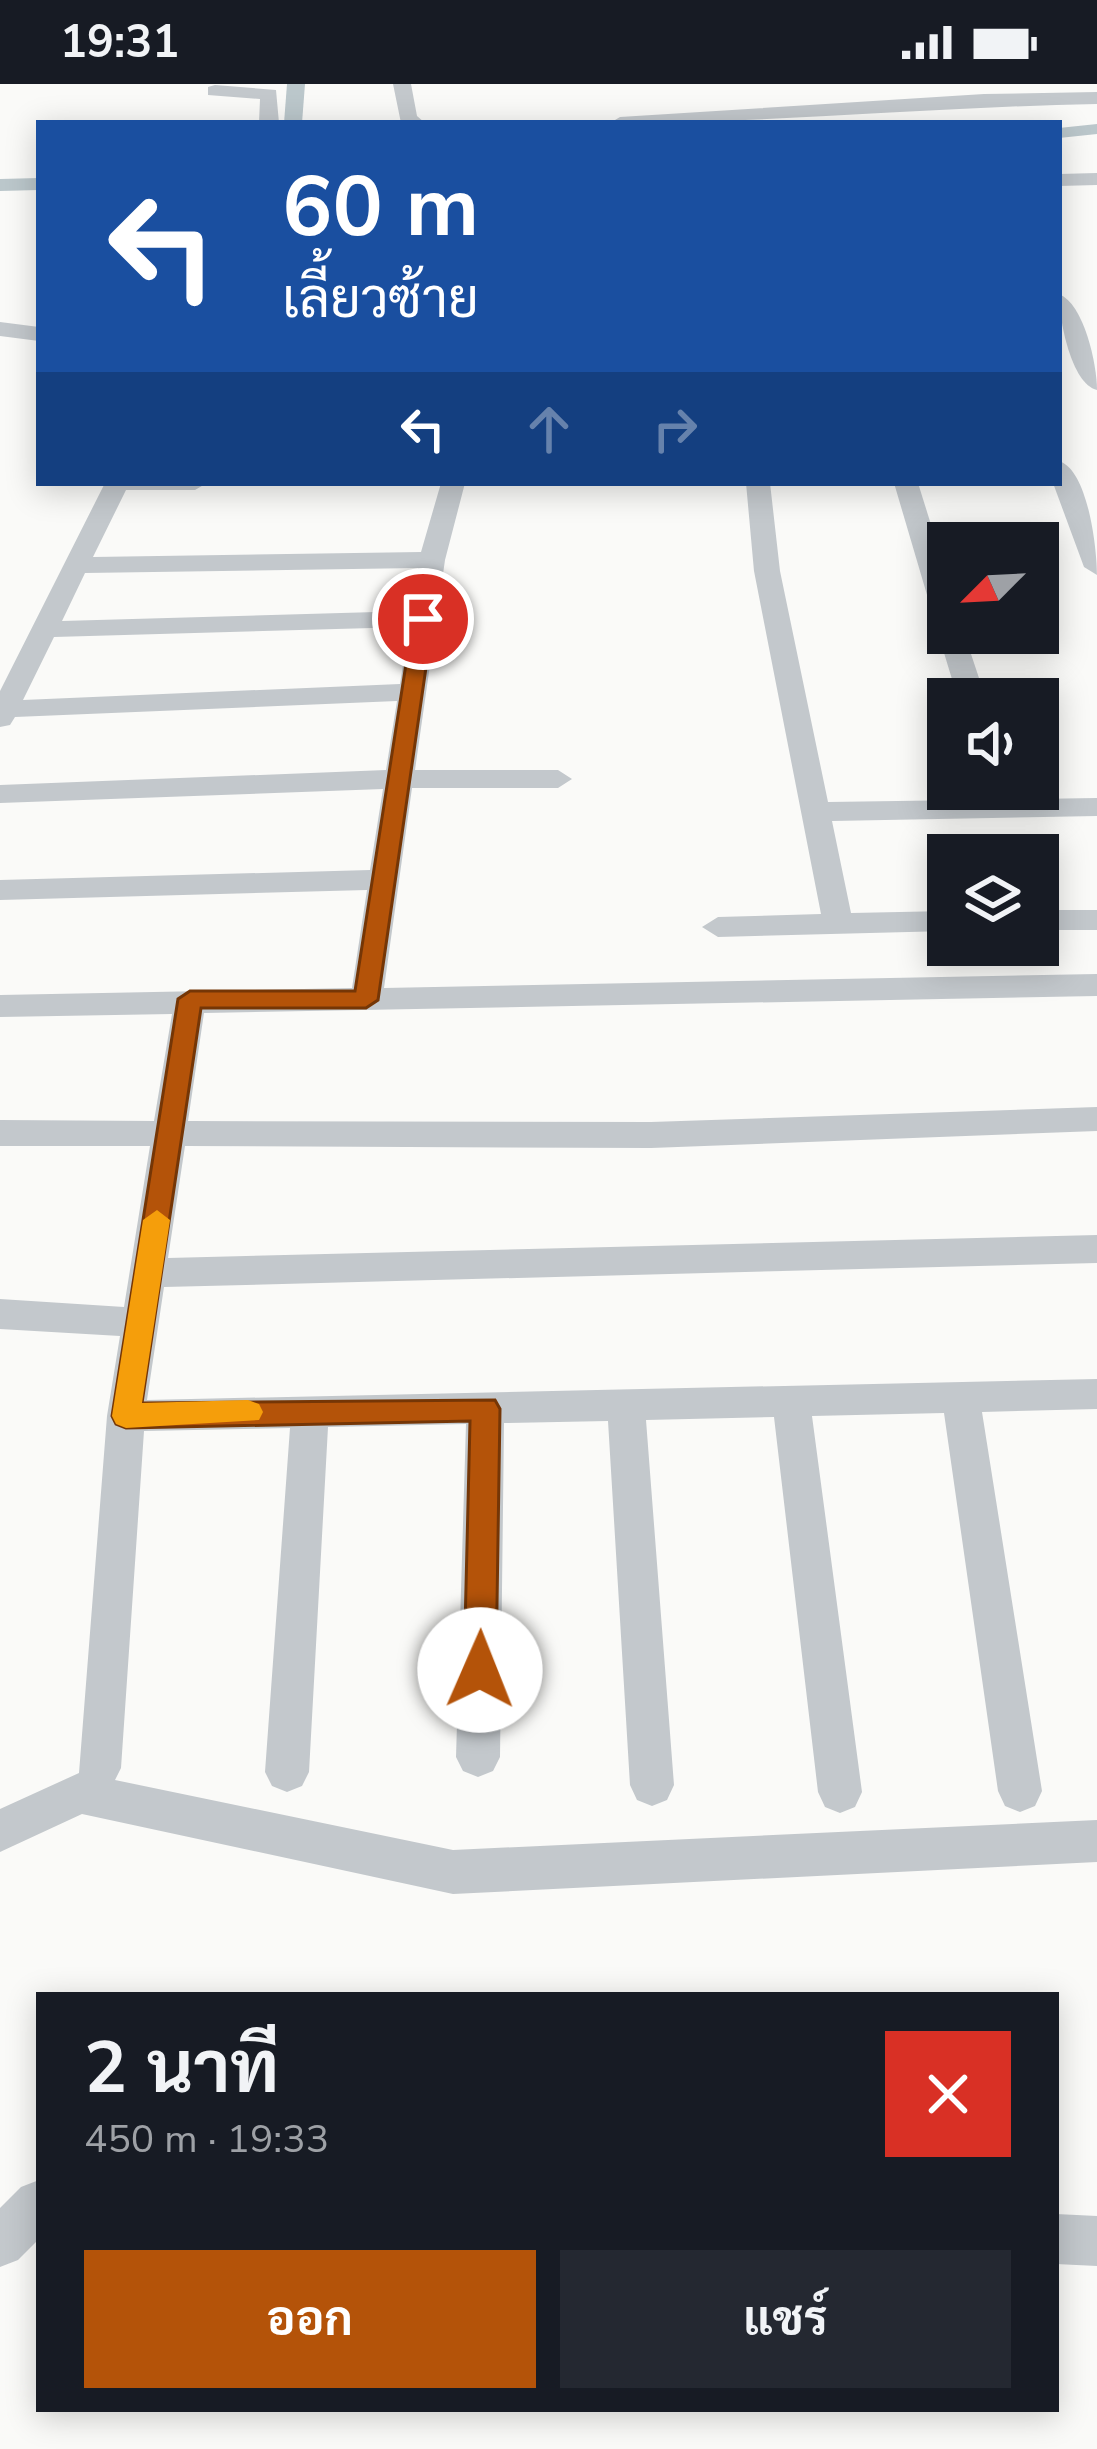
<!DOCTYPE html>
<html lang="th">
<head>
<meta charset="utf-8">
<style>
	body { margin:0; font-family:"Nunito Sans",Sarabun,sans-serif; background:#242831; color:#f1f3f6; height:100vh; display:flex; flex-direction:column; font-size:45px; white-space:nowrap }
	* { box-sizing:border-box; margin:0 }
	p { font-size:39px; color:#9ea1a6 }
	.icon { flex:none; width:66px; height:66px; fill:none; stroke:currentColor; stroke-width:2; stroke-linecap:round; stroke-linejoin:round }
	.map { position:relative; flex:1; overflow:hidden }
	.drawer { position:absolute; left:36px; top:1908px; width:1023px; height:420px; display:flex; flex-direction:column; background:#171b24; border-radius:0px; box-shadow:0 6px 30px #0003 }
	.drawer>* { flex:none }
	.banner { position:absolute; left:36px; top:36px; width:1026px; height:366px; border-radius:0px; box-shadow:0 6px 30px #0003; background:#1a4fa0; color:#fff; overflow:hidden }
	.needle { width:78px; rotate:246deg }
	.fabs { position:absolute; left:927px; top:438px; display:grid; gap:24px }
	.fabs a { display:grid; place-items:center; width:132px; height:132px; border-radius:0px; background:#171b24; box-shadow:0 6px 30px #0003; font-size:60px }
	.pin { position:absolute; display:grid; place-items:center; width:102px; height:102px; color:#fff; margin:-51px; border:6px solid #fff; border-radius:50%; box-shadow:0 3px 12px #0007 }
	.me { position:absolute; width:132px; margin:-66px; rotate:1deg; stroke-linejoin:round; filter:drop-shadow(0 0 9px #0008) }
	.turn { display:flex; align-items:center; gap:42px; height:252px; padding:0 48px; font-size:54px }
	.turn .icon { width:156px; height:156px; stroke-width:2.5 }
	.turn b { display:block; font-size:84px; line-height:102px }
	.lanes { display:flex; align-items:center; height:114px; padding:0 48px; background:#0003; justify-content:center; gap:60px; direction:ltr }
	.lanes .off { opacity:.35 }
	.round { display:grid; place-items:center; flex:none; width:126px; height:126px; border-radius:0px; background:#242831 }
	.headline { display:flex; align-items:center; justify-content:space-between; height:204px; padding:0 48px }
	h1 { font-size:72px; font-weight:700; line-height:90px }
	.cta { display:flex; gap:24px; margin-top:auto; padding:24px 48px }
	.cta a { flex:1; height:138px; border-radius:0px; background:#b45309; color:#fff; font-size:48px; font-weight:700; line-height:138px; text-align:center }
	.cta a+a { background:#242831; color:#f1f3f6 }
	.status { display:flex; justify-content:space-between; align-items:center; height:84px; padding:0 60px; background:#171b24; direction:ltr }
	.status svg { height:33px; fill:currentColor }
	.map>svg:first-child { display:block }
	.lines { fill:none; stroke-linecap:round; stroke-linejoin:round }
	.canal { fill:#bbc7cb; fill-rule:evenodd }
	.minor { fill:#c3c8cc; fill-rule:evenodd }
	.route { fill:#b45309; stroke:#753606; stroke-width:3 }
	.slow { fill:#f59e0b }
</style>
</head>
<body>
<div class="status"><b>19:31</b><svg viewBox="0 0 49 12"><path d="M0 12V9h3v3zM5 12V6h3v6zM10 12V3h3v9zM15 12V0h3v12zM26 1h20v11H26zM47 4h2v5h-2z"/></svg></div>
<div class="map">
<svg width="1097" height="2365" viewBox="0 0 1097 2365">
	<rect width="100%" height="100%" fill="#fafaf8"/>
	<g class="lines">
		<g class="canal">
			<path d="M287,0H305L302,39H284Z"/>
			<path d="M1097,40V50L1059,54V44Z"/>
			<path d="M39,94V106L0,107V95Z"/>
		</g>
		<g class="minor">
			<path d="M393,0H411L417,32L425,39H401Z"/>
			<path d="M215,1L276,6L279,39H259L260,15L208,11V3Z"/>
			<path d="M1097,8V20C935,23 773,39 610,39L620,33L984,10Z"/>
			<path d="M1097,89V101L1059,102V90Z"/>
			<path d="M1059,210C1084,220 1097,280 1097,306C1071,300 1059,235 1059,210Z"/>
			<path d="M0,238L39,243V257L0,252Z"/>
			<path d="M1059,377C1088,386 1097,464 1097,491L1084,483L1053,399H1059Z"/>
			<path d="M105,399H207L195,406H126L93,473L421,468L441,399H465L445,476L415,686H558L572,695L558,704H412L384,904L1097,890V912L204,929L188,1037L651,1038L1097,1023V1047L651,1064L185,1062L168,1174L1097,1151V1179L164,1203L147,1316L1097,1295V1325L982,1328L1042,1707L1035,1722L1020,1728L1005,1722L998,1707L944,1329L812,1332L862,1708L855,1723L840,1729L825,1723L818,1708L774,1333L646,1336L674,1701L667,1716L652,1722L637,1716L630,1701L608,1337L504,1339L500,1673L493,1687L478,1693L463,1687L456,1673L466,1340L328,1343L309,1688L302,1702L287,1708L272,1702L265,1688L290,1344L144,1347L121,1684L115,1696L453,1766L1097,1736V1778L453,1810L82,1730L0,1768V1725L79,1689L107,1332L120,1252L0,1245V1215L124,1223L150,1062H0V1036L154,1037L172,930L0,933V911L352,904L367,806L0,816V796L370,786L383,705L0,719V701L386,686L397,617L15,633L10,641L0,643V607ZM418,484L411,527L62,537L85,489ZM409,543L400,600L23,616L54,553Z"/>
			<path d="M746,399H770L780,487L828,718L1097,714V732L832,737L851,829L948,827V847L718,853L702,843L718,833L821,830L754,487Z"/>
			<path d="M894,399H918L948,495V549H964L986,615H958L938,549L941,544L935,538Z"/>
			<rect x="1038" y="826" width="59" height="20"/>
			<path d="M39,2096V2155L18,2176L0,2183V2124L21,2103Z"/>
			<path d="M1056,2130L1097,2132V2182L1056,2180Z"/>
		</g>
	</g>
	<path class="route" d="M423,529L433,535L378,916L366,924H201L142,1319L495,1316L500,1325L496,1586L491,1596L480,1600L468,1596L464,1586L470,1337L126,1344L116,1340L112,1332L178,915L190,907H355L413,535Z"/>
	<path class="slow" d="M157,1126L170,1136L142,1319L248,1316L259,1320L263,1328L259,1336L126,1344L116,1340L112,1332L143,1136Z"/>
</svg>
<div class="fabs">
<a><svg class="needle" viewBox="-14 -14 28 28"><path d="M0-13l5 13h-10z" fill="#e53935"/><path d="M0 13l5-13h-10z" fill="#9ea1a6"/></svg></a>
<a><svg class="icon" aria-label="sound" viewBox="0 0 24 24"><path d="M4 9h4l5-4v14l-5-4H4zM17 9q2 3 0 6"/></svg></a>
<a><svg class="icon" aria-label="layers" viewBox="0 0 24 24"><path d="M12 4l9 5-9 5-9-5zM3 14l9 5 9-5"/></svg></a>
</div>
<div class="pin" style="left:423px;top:535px;background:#d93025"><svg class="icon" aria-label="arrive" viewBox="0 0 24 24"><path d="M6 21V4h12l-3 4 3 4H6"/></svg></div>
<svg class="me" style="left:480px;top:1586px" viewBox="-20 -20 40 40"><circle r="19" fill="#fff"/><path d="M0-13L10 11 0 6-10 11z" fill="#b45309"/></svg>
<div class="banner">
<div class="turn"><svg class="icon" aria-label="left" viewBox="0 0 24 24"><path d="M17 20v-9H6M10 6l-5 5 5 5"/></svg><div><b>60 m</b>เลี้ยวซ้าย</div></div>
<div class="lanes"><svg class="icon" aria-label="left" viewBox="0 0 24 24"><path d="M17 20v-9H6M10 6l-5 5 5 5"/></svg><svg class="icon off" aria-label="ahead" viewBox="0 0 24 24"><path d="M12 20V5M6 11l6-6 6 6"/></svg><svg class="icon off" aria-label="right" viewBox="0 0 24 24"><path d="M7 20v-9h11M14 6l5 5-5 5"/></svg></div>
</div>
<section class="drawer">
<div class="headline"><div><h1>2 นาที</h1><p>450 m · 19:33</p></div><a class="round" style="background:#d93025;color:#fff"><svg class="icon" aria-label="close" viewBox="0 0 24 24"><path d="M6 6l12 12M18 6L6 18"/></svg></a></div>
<div class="cta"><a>ออก</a><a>แชร์</a></div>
</section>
</div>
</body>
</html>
